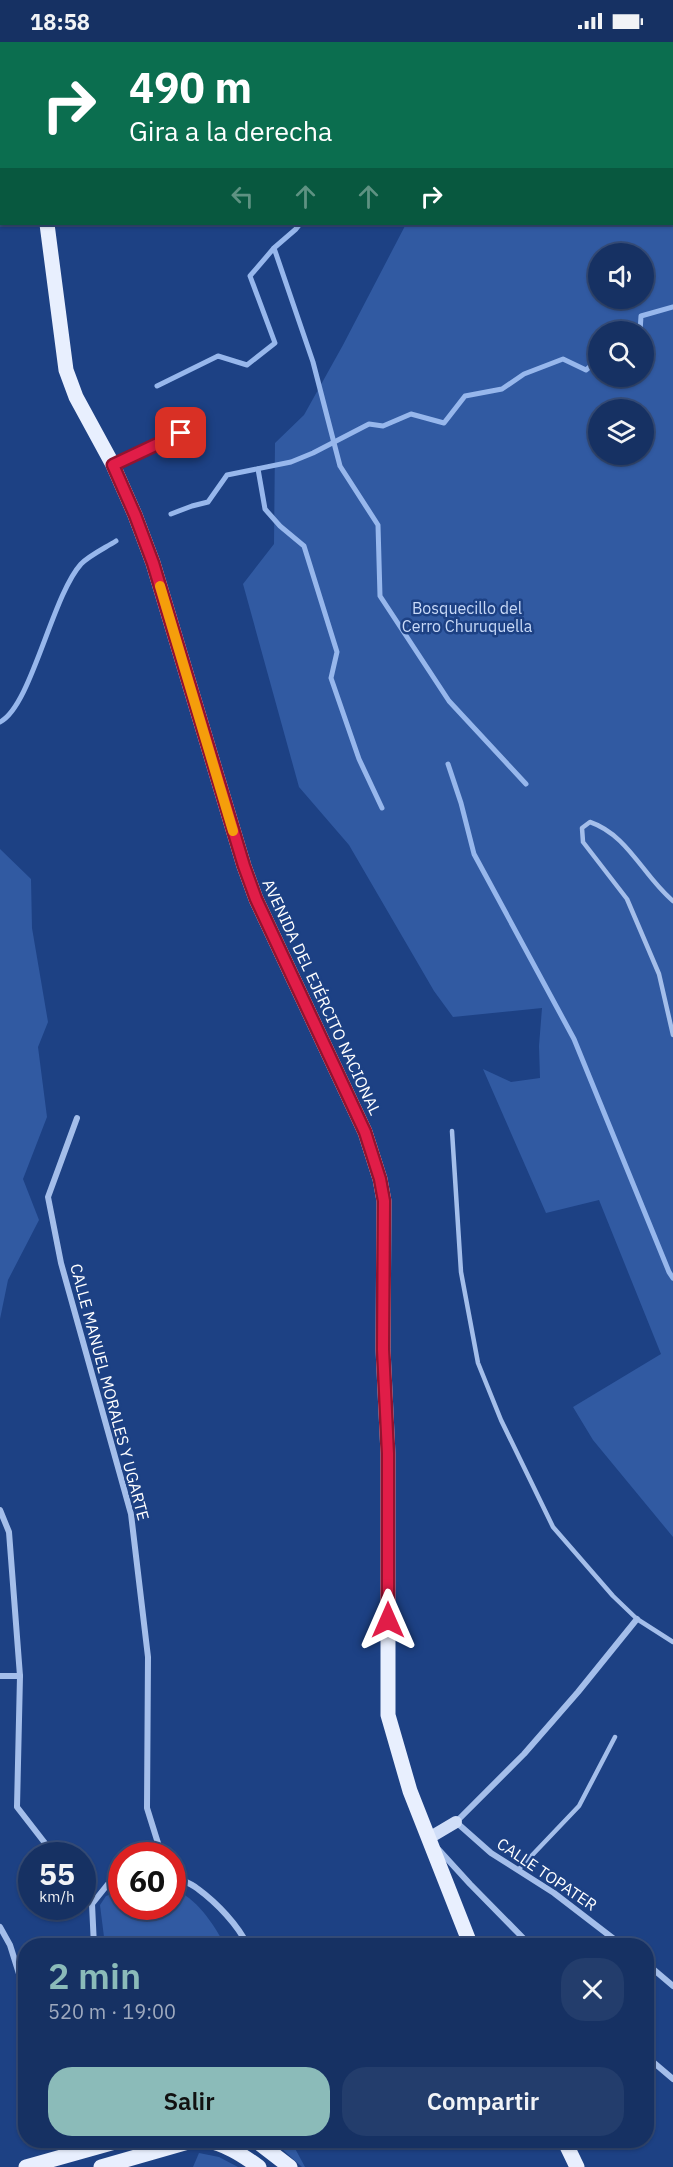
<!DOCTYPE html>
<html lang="es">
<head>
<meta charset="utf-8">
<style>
	body { margin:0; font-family:"IBM Plex Sans",sans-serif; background:#233d6c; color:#f1f3f6; height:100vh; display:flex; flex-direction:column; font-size:22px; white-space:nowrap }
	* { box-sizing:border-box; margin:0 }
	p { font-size:20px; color:#9ea9be }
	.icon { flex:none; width:33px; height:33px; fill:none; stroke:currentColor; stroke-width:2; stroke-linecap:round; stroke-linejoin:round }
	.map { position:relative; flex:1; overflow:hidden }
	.drawer { position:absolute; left:18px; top:1896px; width:636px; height:210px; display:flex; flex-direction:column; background:#163163; border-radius:24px; box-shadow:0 2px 4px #0004,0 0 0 2px #354c78 }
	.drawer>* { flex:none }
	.banner { position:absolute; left:0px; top:0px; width:674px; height:183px; box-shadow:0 2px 4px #0004,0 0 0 2px #354c78; background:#0b6e4f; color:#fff; overflow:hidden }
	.controls { position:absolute; left:588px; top:201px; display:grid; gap:12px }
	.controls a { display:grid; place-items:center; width:66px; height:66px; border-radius:50%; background:#163163; box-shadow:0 2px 4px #0004,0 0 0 2px #354c78; font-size:30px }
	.speed { position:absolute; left:18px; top:1800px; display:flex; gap:12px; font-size:30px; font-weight:700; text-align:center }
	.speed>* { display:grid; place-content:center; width:78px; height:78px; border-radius:50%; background:#163163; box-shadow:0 2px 4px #0004,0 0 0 2px #354c78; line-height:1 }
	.speed small { font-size:15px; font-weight:400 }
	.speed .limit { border:9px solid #d22; background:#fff; color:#111 }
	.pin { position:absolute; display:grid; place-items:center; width:51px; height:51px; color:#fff; margin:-26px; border-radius:12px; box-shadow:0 3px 9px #0006 }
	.me { position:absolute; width:66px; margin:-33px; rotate:0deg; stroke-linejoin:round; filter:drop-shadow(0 0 4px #0008) }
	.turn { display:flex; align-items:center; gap:21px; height:126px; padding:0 30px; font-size:27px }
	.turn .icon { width:78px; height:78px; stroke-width:2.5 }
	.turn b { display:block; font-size:42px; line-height:51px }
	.lanes { display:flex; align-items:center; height:57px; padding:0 30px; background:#0003; justify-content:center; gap:30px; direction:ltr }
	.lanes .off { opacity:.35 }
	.round { display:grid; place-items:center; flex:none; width:63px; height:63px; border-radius:24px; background:#233d6c }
	.summary { display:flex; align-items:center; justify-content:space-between; height:102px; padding:0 30px }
	h1 { font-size:36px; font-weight:600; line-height:45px; color:#8bbbb9 }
	.cta { display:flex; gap:12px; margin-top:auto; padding:12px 30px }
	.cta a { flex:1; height:69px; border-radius:24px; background:#8bbbb9; color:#111; font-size:24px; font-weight:600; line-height:69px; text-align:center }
	.cta a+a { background:#233d6c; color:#f1f3f6 }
	.status { display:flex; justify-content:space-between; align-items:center; height:42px; padding:0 30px; background:#163163; direction:ltr }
	.status svg { height:16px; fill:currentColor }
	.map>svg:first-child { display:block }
	.green { fill:#315aa2; fill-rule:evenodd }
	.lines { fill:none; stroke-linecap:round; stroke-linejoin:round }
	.stream { stroke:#97b7ec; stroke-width:5 }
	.lane { stroke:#a4beea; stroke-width:4.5 }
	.street { stroke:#a4beea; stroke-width:6 }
	.secondary { stroke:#d0def8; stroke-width:12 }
	.primary { stroke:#e8effe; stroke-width:15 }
	.route-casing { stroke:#92132f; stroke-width:15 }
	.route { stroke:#e11d48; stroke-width:10 }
	.slow { stroke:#f59e0b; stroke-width:10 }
	.labels { text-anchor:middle; stroke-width:5; stroke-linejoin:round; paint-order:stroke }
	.park-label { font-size:16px; fill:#c9daf8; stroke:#1d4184 }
	.street-label { font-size:16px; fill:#fff; stroke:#1d4184 }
</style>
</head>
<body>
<div class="status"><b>18:58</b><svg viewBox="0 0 49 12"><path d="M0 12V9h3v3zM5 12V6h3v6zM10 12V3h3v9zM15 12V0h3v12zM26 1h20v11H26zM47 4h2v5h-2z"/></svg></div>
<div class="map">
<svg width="673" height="2125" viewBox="0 0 673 2125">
	<rect width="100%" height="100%" fill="#1d4184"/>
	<g class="green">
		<path d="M480,0H673V1495L593,1398L573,1365L661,1312L599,1158L546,1171L483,1027L511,1040L540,1036L539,1004L542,966L453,975L434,949L349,803L299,745L243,542L274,502L275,401L304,373L343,303L406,182H672V2ZM598,212H644V256H598ZM598,290H644V334H598ZM598,368H644V412H598Z"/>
		<path d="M0,807L31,837L32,886L48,980L38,1005L47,1075L23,1137L39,1178L8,1238L0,1277Z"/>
		<path d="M173,1848C196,1854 214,1883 225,1903H105L100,1863L106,1854L121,1849L122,1864H172Z"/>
		<path d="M273,2099H291L305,2125H302Z"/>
		<path d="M199,2111L219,2115L238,2125H193Z"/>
	</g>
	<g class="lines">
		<g class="stream">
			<path d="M230,0V2"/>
			<path d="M391,2V0"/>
			<path d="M274,206L313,320L340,424L378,483L380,554L449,659L526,742"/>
			<path d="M640,290L641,274L673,265"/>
			<path d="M157,344L218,314L247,323L275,301L250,234L274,206L296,187L300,182"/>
			<path d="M258,427L265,467L280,484L304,504L337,610L331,636L359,717L382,766"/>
			<path d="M171,472L192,464L208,460L227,433L291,420L313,411L369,382L383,384L411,372L444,381L465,354L502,347L524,332L563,317L586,328L598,318"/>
			<path d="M0,680C31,665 52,554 81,522C90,513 105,506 116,499"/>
			<path d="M448,722L461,761L474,812L574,997L669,1230L673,1236"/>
		</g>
		<g class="lane">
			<path d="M673,859C643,834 628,793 590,780L582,786L583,800L627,857L659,932L673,993"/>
			<path d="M452,1089L461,1230L478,1321L501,1378L553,1485L613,1554L637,1577L673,1600"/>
			<path d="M518,1828L579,1764L615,1695"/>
		</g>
		<g class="street">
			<path d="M113,423L181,391"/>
			<path d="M77,1076L48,1155L61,1221L131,1472L148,1615L147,1766L162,1814"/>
			<path d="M0,1468L9,1490L20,1634L17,1765L55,1814"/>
			<path d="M0,1634H20"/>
			<path d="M439,1808L470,1842L531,1904"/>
			<path d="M172,1834C181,1838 191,1841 198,1847C217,1861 238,1883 248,1904"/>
			<path d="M82,1850L92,1862L94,1904"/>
			<path d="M92,1862L108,1842L122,1837"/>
			<path d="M0,1885L10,1903L26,1954"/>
			<path d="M623,1904L554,1851L491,1811L456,1780L524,1712L578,1650L637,1577"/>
			<path d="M646,1921L673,1944"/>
			<path d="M646,2014L673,2037"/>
			<path d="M68,2098L71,2111"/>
		</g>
		<path class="secondary" d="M429,1796L456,1780"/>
		<g class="primary">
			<path d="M0,46L2,47"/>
			<path d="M47,182L66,328L76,355L113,423L135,473L153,521L244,824L256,857L365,1090L380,1137L384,1159L383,1307L388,1412V1673L410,1749L471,1904"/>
			<path d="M204,2098C225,2102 241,2112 259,2125"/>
			<path d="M255,2098L290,2125"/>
			<path d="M564,2098L577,2125"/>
			<path d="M26,2125L122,2098"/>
			<path d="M101,2125L195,2098"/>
		</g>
	</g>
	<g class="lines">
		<g class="route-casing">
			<path id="route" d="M181,391L113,423L135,473L153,521L244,824L256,857L365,1090L380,1137L384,1159L383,1307L388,1412V1578"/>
		</g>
		<use href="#route" class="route"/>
		<path class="slow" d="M160,544L233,789"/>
	</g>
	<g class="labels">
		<g class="park-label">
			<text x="467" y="572">Bosquecillo del<tspan x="467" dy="18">Cerro Churuquella</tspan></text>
		</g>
		<g class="street-label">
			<text transform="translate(322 955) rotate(65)" y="6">AVENIDA DEL EJÉRCITO NACIONAL</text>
			<text transform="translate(110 1350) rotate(75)" y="6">CALLE MANUEL MORALES Y UGARTE</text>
			<text transform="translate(547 1832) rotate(34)" y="6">CALLE TOPATER</text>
		</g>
	</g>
</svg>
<div class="controls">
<a><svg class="icon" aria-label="sound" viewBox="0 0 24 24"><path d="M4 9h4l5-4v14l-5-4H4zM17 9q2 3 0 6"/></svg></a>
<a><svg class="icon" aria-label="search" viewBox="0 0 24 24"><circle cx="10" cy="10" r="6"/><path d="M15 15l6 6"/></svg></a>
<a><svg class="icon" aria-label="layers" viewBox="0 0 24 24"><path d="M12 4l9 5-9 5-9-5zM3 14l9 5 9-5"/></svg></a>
</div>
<div class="speed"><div>55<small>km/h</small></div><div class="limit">60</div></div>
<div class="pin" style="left:181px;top:391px;background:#d93025"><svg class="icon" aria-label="arrive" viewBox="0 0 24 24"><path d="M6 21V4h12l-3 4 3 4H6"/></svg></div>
<svg class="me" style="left:388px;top:1578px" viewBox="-20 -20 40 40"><path d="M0-17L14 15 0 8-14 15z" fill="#e11d48" stroke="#fff" stroke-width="4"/></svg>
<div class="banner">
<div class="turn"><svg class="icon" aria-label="right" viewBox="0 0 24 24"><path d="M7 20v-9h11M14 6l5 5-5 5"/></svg><div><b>490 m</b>Gira a la derecha</div></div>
<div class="lanes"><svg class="icon off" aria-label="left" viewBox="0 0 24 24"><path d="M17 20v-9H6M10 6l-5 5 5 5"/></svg><svg class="icon off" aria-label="ahead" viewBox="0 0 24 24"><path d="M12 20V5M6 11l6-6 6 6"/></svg><svg class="icon off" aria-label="ahead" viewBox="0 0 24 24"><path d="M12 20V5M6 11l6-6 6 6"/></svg><svg class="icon" aria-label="right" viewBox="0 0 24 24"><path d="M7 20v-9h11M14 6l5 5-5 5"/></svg></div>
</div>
<section class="drawer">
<div class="summary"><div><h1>2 min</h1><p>520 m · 19:00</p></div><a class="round"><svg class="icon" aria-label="close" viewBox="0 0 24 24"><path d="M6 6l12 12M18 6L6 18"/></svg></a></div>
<div class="cta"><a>Salir</a><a>Compartir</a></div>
</section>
</div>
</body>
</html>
